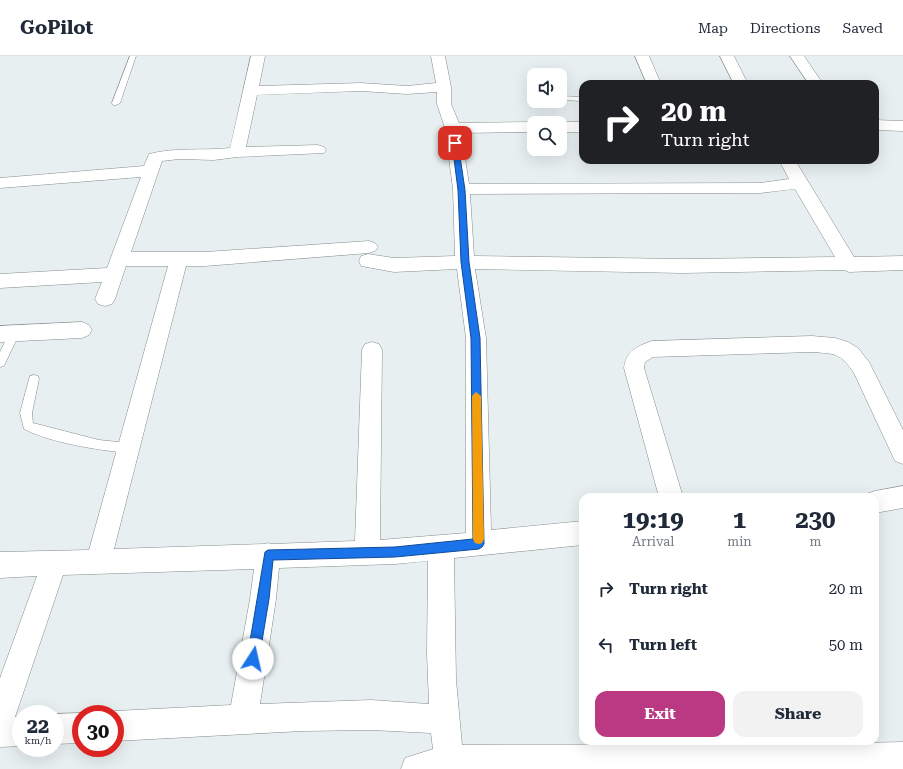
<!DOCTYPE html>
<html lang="en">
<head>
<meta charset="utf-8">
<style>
	body { margin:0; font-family:"Roboto Serif",serif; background:#f2f2f3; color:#1f2937; height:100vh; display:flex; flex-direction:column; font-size:15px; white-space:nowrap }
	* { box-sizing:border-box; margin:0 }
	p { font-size:13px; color:#747a83 }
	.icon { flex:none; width:22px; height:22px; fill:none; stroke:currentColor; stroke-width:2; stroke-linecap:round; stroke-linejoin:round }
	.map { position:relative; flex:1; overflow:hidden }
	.drawer { position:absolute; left:579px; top:437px; width:300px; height:252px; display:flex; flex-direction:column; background:#fff; border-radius:12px; box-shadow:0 4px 16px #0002 }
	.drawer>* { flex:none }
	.top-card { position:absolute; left:579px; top:24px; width:300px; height:84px; border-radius:12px; box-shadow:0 4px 16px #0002; background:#202124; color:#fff; overflow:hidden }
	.tools { position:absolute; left:527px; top:12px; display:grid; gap:8px }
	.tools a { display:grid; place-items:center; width:40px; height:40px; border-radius:8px; background:#fff; box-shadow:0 4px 16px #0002; font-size:20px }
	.speed { position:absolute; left:12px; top:649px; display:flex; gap:8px; font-size:20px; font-weight:700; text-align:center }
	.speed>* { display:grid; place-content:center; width:52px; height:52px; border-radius:50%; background:#fff; box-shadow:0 4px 16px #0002; line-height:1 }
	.speed small { font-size:10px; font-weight:400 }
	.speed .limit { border:6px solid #d22; background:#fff; color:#111 }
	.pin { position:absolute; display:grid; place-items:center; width:34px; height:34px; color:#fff; margin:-17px; border-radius:8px; box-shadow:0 2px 6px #0006 }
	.me { position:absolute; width:44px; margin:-22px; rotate:10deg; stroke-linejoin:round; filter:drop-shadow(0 0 3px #0008) }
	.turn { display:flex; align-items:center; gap:14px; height:84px; padding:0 16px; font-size:18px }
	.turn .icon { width:52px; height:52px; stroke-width:2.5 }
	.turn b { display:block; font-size:28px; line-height:34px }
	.eta { display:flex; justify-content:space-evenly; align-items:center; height:68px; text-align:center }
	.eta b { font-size:24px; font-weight:700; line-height:28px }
	.cta { display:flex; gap:8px; margin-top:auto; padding:8px 16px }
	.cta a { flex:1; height:46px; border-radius:12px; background:#bb3983; color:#fff; font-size:16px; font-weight:700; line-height:46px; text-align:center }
	.cta a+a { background:#f2f2f3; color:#1f2937 }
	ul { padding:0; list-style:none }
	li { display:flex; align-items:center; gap:12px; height:56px; padding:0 16px }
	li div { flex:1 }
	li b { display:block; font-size:15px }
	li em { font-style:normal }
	header { display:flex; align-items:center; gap:24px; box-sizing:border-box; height:56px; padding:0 20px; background:#fff; border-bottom:1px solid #e0e1e3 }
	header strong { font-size:19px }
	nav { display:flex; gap:22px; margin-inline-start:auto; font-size:14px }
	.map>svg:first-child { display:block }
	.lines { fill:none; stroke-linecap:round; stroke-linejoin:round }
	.service-casing { stroke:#848b8c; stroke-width:1 }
	.minor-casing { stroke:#848b8c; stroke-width:1 }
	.service { fill:#fff; fill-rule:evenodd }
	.minor { fill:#fff; fill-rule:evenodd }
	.route { fill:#1a73e8; stroke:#114b97 }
	.slow { fill:#f59e0b }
</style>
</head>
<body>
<header>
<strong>GoPilot</strong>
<nav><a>Map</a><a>Directions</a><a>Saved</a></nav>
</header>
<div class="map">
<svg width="903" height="713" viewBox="0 0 903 713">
	<rect width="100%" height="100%" fill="#e7eff0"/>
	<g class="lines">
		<g class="service-casing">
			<g id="service">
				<path d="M130,0H136L120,47L116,49H113L112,47Z"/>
				<path d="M560,40L583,41V45L560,44Z"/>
				<path d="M14,274L18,275L19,278L4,310L0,311V296L10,275Z"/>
				<path d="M34,319L38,320L39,323L32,357L33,367L99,384L128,387L132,388L134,392L132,396L128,397C98,394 51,387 24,373L20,357L29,323L30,320Z"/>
			</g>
		</g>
		<g class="minor-casing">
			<g id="minor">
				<path d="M251,0H265L259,30L361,27L407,30L436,27L431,0H445L451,31V48L459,67L534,66L536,67H534V76L461,77L469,128L760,127L789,123L779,104H795L854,201L903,200V214L849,216L845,214L683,217L475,213L486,282L491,474L583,465V489L454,502L456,624L462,689L816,688L903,686V713H401L405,702L433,693L431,677L371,674L303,675L115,685V658H109L115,655L231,649L250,543L254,513L63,519L15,661L21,660V690L0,691V622L37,520L0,522V496L89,494L168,210H126L115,243L112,248L105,250L98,248L95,243L102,226L0,232V218L107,212L141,121L0,132V122L144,110L149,98C176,91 203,95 230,92ZM361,35L407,38L437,36V48L445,72L453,133L455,200L394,202L368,198L361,200L359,205L361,210L394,216L457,213L466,282V477L380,484L382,294L379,288L372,286L365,288L362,294L355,485L271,488L268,487L265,488L114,493L186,210H205L369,197L375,195L378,191L375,187L369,185L205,196H131L162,105L179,103L214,104L237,101L324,97L326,94L324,91L318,89L246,91L257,39ZM795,133L835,201L683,203L474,200L470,138L760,137ZM428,505L427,598L429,648L371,644L260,648L276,543L279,512L395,508Z"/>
				<path d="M635,0H649L661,28H647Z"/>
				<path d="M720,0H734L748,28H734Z"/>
				<path d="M790,0H804L823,28H809Z"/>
				<path d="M875,64L903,65V75L875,74Z"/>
				<path d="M560,66H583V76H560V67H558Z"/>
				<path d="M82,266L89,269L92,274L89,279L82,282L0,286V270Z"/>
				<path d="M812,280L835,282L848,286L858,292L869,306L903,374V408L895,405L854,317C840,296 835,298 812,296L653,301L645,306L644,312L683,441H659L624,312C626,295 637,290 652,285Z"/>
				<path d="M903,430V452L875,457V441H865L866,438L875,435Z"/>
				<path d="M81,657L83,658H81V687L55,688V658Z"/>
			</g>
		</g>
		<use href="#service" class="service"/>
		<use href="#minor" class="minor"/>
	</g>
	<path class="route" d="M455,85L458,87L465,134L469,206L480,282L484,488L482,491L479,493L395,501L273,504L269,543L259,603L257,607L253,609L249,607L247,603L265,496L268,494L395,491L473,483L471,282L461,206L458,134L452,87Z"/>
	<path class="slow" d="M476,336L481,340L484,483L482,487L479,488L475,487L473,483L472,340Z"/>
</svg>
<div class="tools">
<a><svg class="icon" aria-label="sound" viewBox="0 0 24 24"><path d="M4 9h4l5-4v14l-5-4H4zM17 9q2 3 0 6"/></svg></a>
<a><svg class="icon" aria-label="search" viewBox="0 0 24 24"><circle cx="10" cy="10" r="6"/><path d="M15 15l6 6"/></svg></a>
</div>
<div class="speed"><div>22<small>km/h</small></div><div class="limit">30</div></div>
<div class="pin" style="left:455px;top:87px;background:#d93025"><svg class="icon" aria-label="arrive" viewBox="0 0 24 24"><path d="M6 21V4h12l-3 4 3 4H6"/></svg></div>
<svg class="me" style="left:253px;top:603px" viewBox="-20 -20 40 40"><circle r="19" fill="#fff"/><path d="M0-13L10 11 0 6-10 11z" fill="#1a73e8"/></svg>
<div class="top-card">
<div class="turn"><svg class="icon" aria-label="right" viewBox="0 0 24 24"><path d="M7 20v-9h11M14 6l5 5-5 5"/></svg><div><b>20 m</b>Turn right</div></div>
</div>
<section class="drawer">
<div class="eta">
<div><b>19:19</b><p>Arrival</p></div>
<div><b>1</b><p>min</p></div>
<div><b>230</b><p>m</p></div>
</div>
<ul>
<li><svg class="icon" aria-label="right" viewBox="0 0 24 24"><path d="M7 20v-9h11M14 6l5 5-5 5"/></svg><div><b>Turn right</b></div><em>20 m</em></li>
<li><svg class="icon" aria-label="left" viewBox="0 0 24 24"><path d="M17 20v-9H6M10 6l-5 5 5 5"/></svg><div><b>Turn left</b></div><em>50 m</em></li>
</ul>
<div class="cta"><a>Exit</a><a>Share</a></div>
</section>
</div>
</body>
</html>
